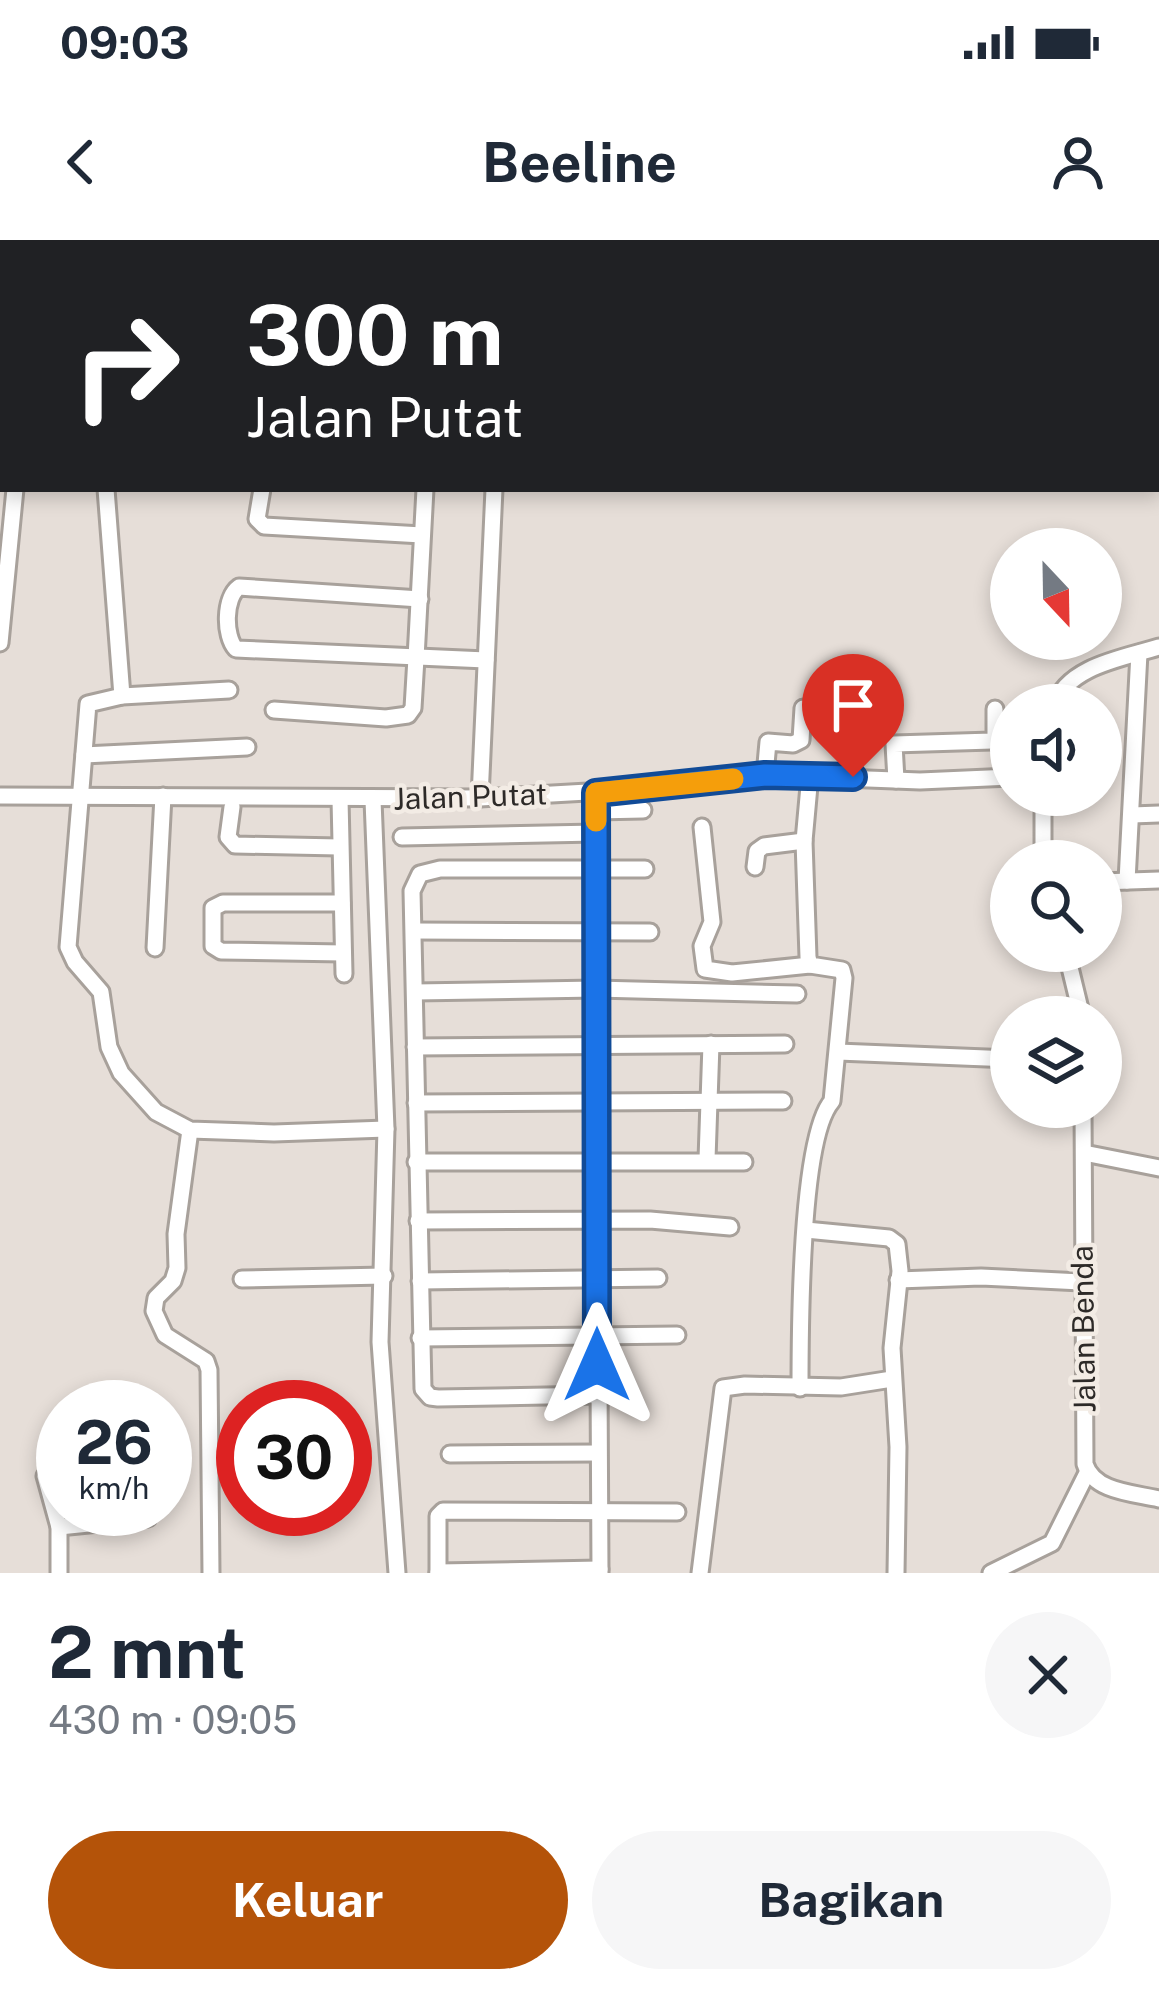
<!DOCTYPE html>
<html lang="id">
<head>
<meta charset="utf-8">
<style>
	body { margin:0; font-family:"Public Sans",sans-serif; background:#f6f6f7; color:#1f2937; height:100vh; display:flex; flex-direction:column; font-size:45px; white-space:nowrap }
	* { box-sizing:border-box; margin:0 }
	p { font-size:39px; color:#747a83 }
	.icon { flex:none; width:66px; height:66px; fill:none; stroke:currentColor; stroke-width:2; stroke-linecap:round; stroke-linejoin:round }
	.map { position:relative; height:1333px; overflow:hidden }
	.details { display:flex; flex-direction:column; background:#fff; flex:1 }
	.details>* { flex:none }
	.hud { position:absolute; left:0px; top:0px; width:1161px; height:252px; box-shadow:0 6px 18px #0003; background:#202124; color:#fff; overflow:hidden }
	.needle { width:78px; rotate:158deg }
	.controls { position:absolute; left:990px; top:288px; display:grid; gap:24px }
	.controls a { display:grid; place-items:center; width:132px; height:132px; border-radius:50%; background:#fff; box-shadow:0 6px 18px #0003; font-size:60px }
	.speed { position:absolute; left:36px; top:1140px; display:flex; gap:24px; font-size:60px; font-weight:700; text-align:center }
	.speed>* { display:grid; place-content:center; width:156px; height:156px; border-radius:50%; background:#fff; box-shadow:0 6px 18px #0003; line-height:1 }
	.speed small { font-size:30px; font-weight:400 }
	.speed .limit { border:18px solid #d22; background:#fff; color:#111 }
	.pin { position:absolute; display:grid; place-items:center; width:102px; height:102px; color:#fff; margin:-123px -51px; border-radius:50% 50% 50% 0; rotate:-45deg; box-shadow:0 0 12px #0007 }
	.pin .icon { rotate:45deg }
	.me { position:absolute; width:132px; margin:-66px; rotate:0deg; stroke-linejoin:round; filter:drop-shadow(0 0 9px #0008) }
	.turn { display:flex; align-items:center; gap:42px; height:252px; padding:0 48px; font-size:54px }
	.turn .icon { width:156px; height:156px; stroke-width:2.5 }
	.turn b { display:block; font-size:84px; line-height:102px }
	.round { display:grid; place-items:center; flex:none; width:126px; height:126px; border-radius:63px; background:#f6f6f7 }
	.overview { display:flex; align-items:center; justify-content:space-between; height:204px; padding:0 48px }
	h1 { font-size:72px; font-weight:700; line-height:90px }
	.button { display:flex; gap:24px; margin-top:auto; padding:24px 48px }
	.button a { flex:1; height:138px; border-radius:72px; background:#b45309; color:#fff; font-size:48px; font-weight:700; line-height:138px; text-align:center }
	.button a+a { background:#f6f6f7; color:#1f2937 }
	.status { display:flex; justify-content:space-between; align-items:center; height:84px; padding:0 60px; background:#fff; direction:ltr }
	.status svg { height:33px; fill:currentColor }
	header { display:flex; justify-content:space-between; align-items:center; height:156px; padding:0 48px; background:#fff; font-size:54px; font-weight:700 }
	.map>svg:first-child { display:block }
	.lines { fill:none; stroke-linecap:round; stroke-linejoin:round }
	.minor-casing { stroke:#a8a19b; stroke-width:21 }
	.minor { stroke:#fff; stroke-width:15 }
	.route-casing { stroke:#114b97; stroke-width:30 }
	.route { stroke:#1a73e8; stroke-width:21 }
	.slow { stroke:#f59e0b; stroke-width:21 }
	.labels { text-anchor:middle; stroke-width:9; stroke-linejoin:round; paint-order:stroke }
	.street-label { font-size:30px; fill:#2d2a28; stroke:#f3ece5 }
</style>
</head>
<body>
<div class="status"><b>09:03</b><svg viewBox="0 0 49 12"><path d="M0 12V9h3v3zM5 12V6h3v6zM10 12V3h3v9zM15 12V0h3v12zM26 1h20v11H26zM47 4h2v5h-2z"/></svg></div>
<header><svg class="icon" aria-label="back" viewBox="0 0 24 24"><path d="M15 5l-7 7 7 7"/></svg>Beeline<svg class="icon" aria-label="person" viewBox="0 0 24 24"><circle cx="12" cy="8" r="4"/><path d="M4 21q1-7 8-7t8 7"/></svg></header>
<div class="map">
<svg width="1159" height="1333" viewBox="0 0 1159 1333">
	<rect width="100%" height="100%" fill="#e6ded8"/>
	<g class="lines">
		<g class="minor-casing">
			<g id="minor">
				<path d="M116,0V3"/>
				<path d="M198,0V3"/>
				<path d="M550,0V3"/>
				<path d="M0,3L1,0"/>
				<path d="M1158,39H1159"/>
				<path d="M106,249L122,456"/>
				<path d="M262,249L257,279L264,286L422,295"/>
				<path d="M420,359L239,347C224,358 224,396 236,409L486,420"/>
				<path d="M0,403L15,249"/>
				<path d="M229,450L122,456L88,464L68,707L75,722L101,752L109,807L121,833L156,872L190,890L274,893L386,889"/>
				<path d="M1055,465C1067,426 1124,418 1159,407"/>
				<path d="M274,470L386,478L408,475L413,468L416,418L425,249"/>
				<path d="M84,515L247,507"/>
				<path d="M765,535L768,502L793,504L801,500L803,468"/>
				<path d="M896,540L894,504L992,501L995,497V469"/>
				<path d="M596,553L600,1333"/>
				<path d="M0,556L480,558L658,548L765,535L920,541L1011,537"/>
				<path d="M480,558L494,249"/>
				<path d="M340,559L344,734"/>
				<path d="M373,560L386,889L380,1102L397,1333"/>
				<path d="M232,567L228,597L235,605L339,607"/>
				<path d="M596,571L643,570"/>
				<path d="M1132,575L1159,574"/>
				<path d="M702,587L712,682L702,706L705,729L732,733L810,725"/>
				<path d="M402,597L596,593"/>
				<path d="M1043,621V555"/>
				<path d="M755,627L757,611L764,606L804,601"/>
				<path d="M1127,641L1139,413"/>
				<path d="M1101,642L1159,640"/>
				<path d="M342,663H223L213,668V706L221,711L343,713"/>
				<path d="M415,691L650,692"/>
				<path d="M155,708L163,556"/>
				<path d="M1066,711L1082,777"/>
				<path d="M415,752L596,749L797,754"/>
				<path d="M415,807L785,804"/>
				<path d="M838,812L1011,819"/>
				<path d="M416,863L783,861"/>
				<path d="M1083,867L1085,1224C1094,1252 1133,1253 1159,1259"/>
				<path d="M190,890L176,994L177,1028L173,1041L156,1058L154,1071L165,1095L206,1121L209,1130L211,1333"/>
				<path d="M1084,913L1159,928"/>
				<path d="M707,919L711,804"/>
				<path d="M416,922H744"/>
				<path d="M418,981L650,980L730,987"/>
				<path d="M806,990L889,998L897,1004L900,1031L892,1108L898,1207L896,1333"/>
				<path d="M242,1039L384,1036"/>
				<path d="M898,1040L981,1037L1081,1042"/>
				<path d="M420,1041L658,1038"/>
				<path d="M420,1098L677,1095"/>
				<path d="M800,1148C800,1093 800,898 832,861L844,738L842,730L810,725L808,717L804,601L810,535"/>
				<path d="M597,1155L438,1158L430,1157L423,1149L412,651L420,634L440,629H645"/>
				<path d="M450,1214L598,1213"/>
				<path d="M45,1236L59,1287V1333"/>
				<path d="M59,1287L148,1278"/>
				<path d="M438,1332L600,1329"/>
				<path d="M438,1333V1276L443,1271L677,1272"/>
				<path d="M700,1333L723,1148L745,1145L841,1147L892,1139"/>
				<path d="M991,1333L1052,1303L1087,1233"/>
			</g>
		</g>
		<use href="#minor" class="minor"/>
	</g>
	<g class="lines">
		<g class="route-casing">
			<path id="route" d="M597,1125L596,553L765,535L853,537"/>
		</g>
		<use href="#route" class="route"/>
		<path class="slow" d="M596,581V553L733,539"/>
	</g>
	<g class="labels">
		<g class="street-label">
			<text transform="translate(470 557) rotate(-2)" y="10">Jalan Putat</text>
			<text transform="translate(1084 1089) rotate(-91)" y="10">Jalan Benda</text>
		</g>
	</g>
</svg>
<div class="controls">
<a><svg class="needle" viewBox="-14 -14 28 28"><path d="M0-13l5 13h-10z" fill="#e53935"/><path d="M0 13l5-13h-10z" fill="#747a83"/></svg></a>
<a><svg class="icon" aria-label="sound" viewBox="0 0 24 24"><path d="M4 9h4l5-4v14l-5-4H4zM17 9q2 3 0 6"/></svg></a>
<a><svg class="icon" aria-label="search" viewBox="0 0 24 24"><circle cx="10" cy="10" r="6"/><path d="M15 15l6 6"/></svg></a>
<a><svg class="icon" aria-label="layers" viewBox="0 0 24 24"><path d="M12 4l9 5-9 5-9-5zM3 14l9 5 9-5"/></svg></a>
</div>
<div class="speed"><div>26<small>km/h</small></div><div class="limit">30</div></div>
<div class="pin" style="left:853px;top:537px;background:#d93025"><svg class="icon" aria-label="arrive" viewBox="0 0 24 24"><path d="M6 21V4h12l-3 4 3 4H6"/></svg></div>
<svg class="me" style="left:597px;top:1125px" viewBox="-20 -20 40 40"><path d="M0-17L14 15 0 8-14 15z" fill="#1a73e8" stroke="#fff" stroke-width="4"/></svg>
<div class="hud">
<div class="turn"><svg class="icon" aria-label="right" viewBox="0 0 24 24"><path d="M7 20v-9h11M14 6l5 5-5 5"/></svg><div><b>300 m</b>Jalan Putat</div></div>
</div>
</div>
<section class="details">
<div class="overview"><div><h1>2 mnt</h1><p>430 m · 09:05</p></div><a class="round"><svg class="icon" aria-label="close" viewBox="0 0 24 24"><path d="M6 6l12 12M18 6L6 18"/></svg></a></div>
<div class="button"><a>Keluar</a><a>Bagikan</a></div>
</section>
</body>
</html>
